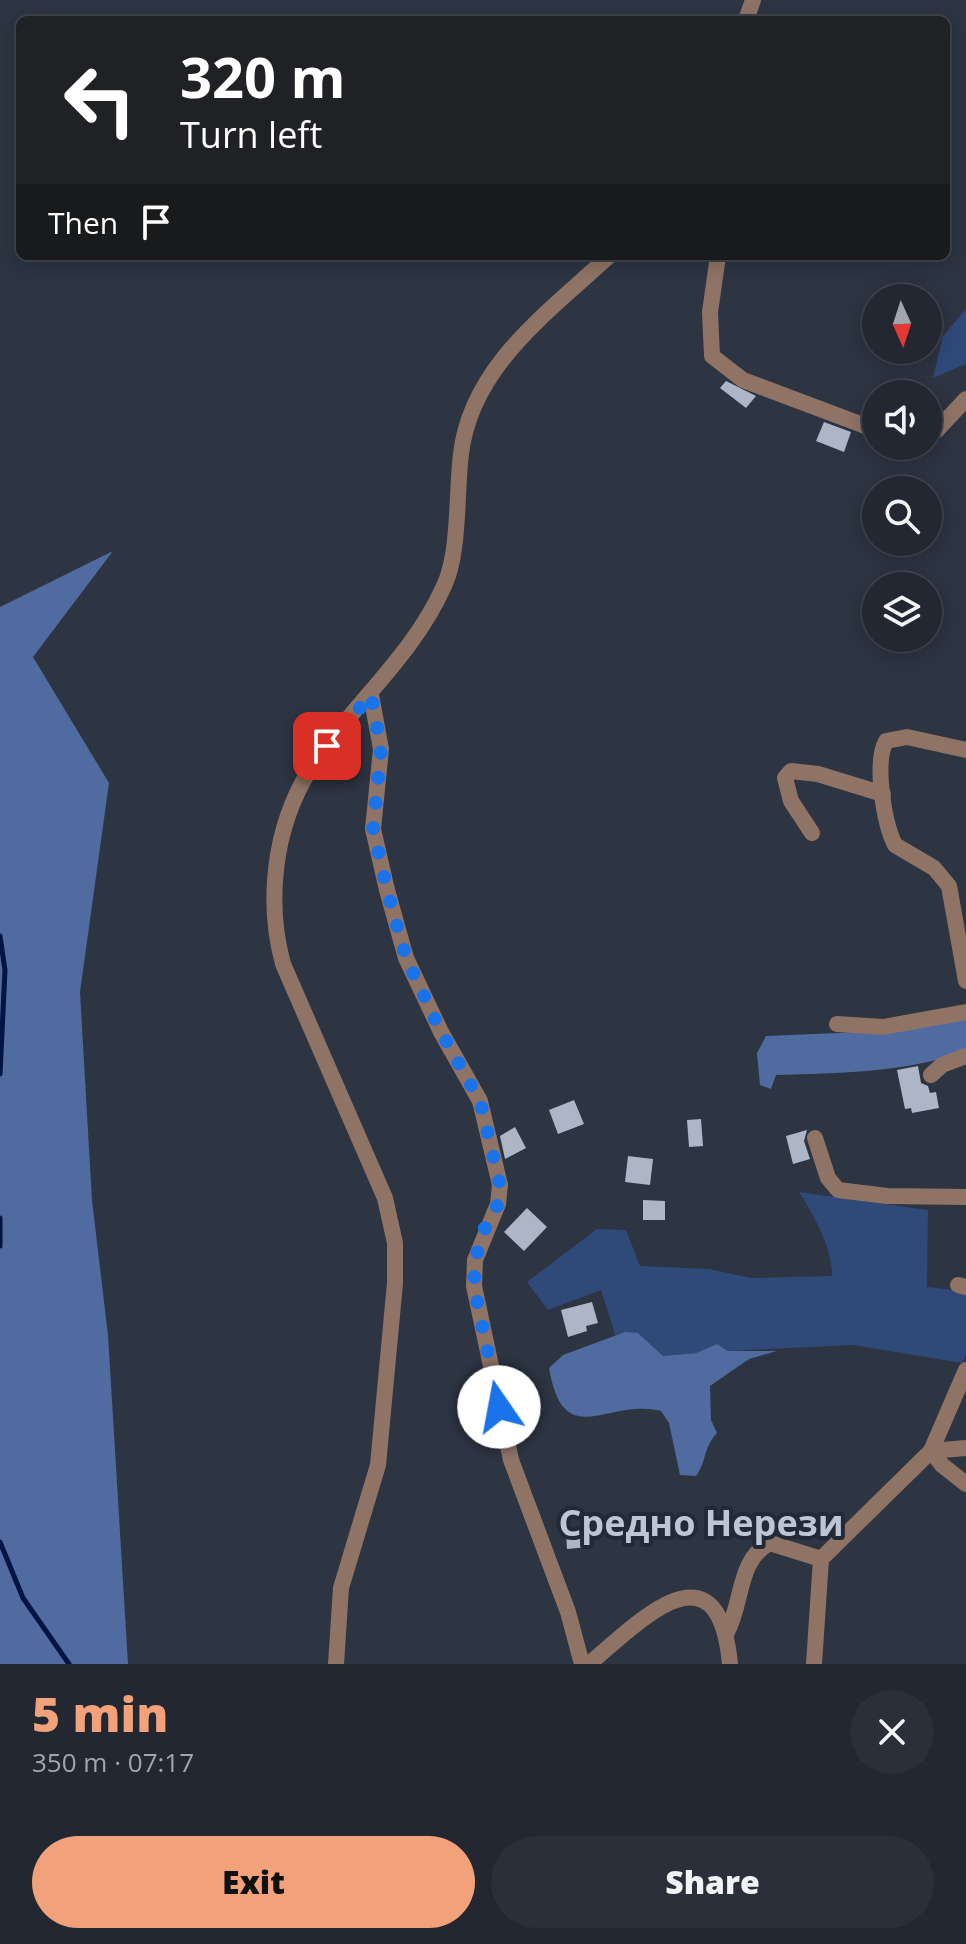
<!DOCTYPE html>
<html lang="en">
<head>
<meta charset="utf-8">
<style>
	body { margin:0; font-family:"Open Sans",sans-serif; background:#2a2f3a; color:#f1f3f6; height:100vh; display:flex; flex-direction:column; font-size:30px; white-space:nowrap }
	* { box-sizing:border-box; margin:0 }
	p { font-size:26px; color:#a2a5ac }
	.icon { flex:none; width:44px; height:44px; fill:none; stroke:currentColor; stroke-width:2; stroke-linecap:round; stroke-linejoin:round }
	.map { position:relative; height:1664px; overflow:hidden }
	.details { display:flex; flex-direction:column; background:#222732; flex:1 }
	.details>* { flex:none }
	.top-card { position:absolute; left:16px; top:16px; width:934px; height:244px; border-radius:12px; box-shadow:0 4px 20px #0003,0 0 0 2px #3f444d; background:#202124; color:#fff; overflow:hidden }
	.needle { width:52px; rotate:177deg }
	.controls { position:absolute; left:862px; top:284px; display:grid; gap:16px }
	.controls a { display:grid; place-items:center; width:80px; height:80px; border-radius:50%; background:#222732; box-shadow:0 4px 20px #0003,0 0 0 2px #3f444d; font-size:40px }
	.pin { position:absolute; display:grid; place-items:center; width:68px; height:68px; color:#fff; margin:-34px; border-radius:16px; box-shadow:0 4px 12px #0006 }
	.me { position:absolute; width:88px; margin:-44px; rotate:348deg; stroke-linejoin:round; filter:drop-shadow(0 0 6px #0008) }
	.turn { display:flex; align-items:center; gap:28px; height:168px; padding:0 32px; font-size:36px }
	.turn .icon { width:104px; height:104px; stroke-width:2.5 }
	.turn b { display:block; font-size:56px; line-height:68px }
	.then { display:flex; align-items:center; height:76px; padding:0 32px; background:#0003; gap:16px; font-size:30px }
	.round { display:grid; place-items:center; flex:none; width:84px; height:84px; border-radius:42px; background:#2a2f3a }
	.headline { display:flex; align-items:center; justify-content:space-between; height:136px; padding:0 32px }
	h1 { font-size:48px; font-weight:800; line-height:60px; color:#f1a27b }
	.action { display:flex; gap:16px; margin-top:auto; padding:16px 32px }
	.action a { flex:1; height:92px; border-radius:48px; background:#f1a27b; color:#111; font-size:32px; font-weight:800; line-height:92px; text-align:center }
	.action a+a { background:#2a2f3a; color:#f1f3f6 }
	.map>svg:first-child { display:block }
	.green { fill:#2f4979 }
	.forest { fill:#4f6b9f }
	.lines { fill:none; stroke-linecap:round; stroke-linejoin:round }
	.stream { stroke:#021441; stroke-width:5 }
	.building { fill:#acb6c6 }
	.minor { stroke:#8f7466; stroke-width:16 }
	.tertiary { stroke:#8f7466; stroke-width:16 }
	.route { stroke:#1a73e8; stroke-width:14; stroke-dasharray:0 25.2 }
	.labels { text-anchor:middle; stroke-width:8; stroke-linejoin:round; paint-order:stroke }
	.district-label { font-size:36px; font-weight:bold; fill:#bcc6d7; stroke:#232a37 }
</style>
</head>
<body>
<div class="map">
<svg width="966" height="1664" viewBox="0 0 966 1664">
	<rect width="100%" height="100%" fill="#2d3442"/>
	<g class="green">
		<path d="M966,309V364L933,378L943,336Z"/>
		<path d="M799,1192L928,1210L927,1287L966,1291V1355L962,1363L853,1345L728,1351L717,1344L696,1353L663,1356L638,1333L616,1337L601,1290L548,1310L527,1282L597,1229L626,1230L640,1266L709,1269L751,1278L832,1276C833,1249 813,1214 799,1192Z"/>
	</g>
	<g class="forest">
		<path d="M113,551L33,657L109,783L80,992L92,1200L108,1335L128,1664H0V607Z"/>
		<path d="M966,1017V1051C904,1073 841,1073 776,1075L771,1089L760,1085L757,1053L766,1036L862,1032Z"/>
		<path d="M625,1332L638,1333L663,1356L696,1353L717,1344L728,1351H777L749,1359L710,1386L711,1420L717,1433C703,1448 707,1461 696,1476L680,1475L669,1423L661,1411C607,1397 564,1454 549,1368L563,1355Z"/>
	</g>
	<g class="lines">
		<g class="stream">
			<path d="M0,936L5,970L0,1074"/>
			<path d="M0,1218V1246"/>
			<path d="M0,1542L23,1598L69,1664"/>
		</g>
	</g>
	<g class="building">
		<path d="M726,381L756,396L746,408L720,388Z"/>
		<path d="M824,422L851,432L844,452L816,441Z"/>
		<path d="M918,1066L921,1083L928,1086L930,1093L936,1092L939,1108L912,1113L911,1108L905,1109L897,1070Z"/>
		<path d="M574,1100L584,1124L558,1134L549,1110Z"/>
		<path d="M701,1119L703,1146L689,1147L687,1120Z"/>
		<path d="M515,1127L526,1148L505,1159L500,1136Z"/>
		<path d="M807,1130L804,1141L810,1159L793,1164L786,1136Z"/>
		<path d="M628,1156L653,1159L650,1185L625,1182Z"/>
		<path d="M643,1200L665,1201V1220H643Z"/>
		<path d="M527,1208L547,1227L524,1251L504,1232Z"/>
		<path d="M592,1302L598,1323L586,1326L587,1331L568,1337L561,1310Z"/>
		<path d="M587,1530L588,1547L567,1549L566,1531Z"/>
	</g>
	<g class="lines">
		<g class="minor">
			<path d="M718,256L710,312L712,356L743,380L876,430"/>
			<path d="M928,431L937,430L966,399"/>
			<path d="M371,695L381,749L373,829L387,890L406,958L441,1032L480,1101L500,1185L498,1204L475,1260L474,1286L511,1460L568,1612L582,1664"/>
			<path d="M966,750L907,737L886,741C874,763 884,823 895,845L934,868L949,886L966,981"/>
			<path d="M812,833L791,801L785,778L791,771L818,774L883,794"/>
			<path d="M837,1024L883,1027L966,1012"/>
			<path d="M931,1075L942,1065L966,1056"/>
			<path d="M815,1138L828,1178L838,1190L887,1196L966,1197"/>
			<path d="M958,1285L966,1287"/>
			<path d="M931,1451L942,1465L966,1484"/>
			<path d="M931,1451L966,1448"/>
			<path d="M726,1634C743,1605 737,1559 770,1543L821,1559"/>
			<path d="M814,1664L821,1559L931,1451L966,1370"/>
		</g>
		<g class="tertiary">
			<path d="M746,20L753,0"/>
			<path d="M336,1664L341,1588L378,1465L395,1283V1243L385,1198L283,964C266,901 274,828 309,771C350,706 412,658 444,586C460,552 456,493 461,454C471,366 549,312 609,256"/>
			<path d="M589,1664C639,1622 718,1538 730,1664"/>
		</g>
	</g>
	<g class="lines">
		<path class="route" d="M327,746L371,695L381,749L373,829L387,890L406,958L441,1032L480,1101L500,1185L498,1204L484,1230L475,1260L474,1286L499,1407"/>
	</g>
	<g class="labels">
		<g class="district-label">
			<text x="701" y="1536">Средно Нерези</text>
		</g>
	</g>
</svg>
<div class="controls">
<a><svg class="needle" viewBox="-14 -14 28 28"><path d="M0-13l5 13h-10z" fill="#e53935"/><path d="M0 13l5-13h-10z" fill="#a2a5ac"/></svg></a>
<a><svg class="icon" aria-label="sound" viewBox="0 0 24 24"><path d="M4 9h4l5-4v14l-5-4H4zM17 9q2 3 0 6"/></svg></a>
<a><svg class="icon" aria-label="search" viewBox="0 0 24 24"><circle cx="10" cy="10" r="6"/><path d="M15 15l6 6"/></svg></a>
<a><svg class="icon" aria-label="layers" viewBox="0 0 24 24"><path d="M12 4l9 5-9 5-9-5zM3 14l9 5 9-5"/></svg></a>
</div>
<div class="pin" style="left:327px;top:746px;background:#d93025"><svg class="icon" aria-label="arrive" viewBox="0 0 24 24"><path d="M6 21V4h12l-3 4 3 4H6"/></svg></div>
<svg class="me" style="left:499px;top:1407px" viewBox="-20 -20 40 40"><circle r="19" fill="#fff"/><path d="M0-13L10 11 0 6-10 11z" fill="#1a73e8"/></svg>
<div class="top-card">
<div class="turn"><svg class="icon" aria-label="left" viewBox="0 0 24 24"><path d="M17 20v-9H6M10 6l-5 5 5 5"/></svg><div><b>320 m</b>Turn left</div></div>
<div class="then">Then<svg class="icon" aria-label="arrive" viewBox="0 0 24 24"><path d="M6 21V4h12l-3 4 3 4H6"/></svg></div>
</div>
</div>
<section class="details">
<div class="headline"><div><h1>5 min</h1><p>350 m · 07:17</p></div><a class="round"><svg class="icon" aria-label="close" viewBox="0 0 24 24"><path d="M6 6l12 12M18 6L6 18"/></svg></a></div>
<div class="action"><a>Exit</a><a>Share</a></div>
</section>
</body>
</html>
